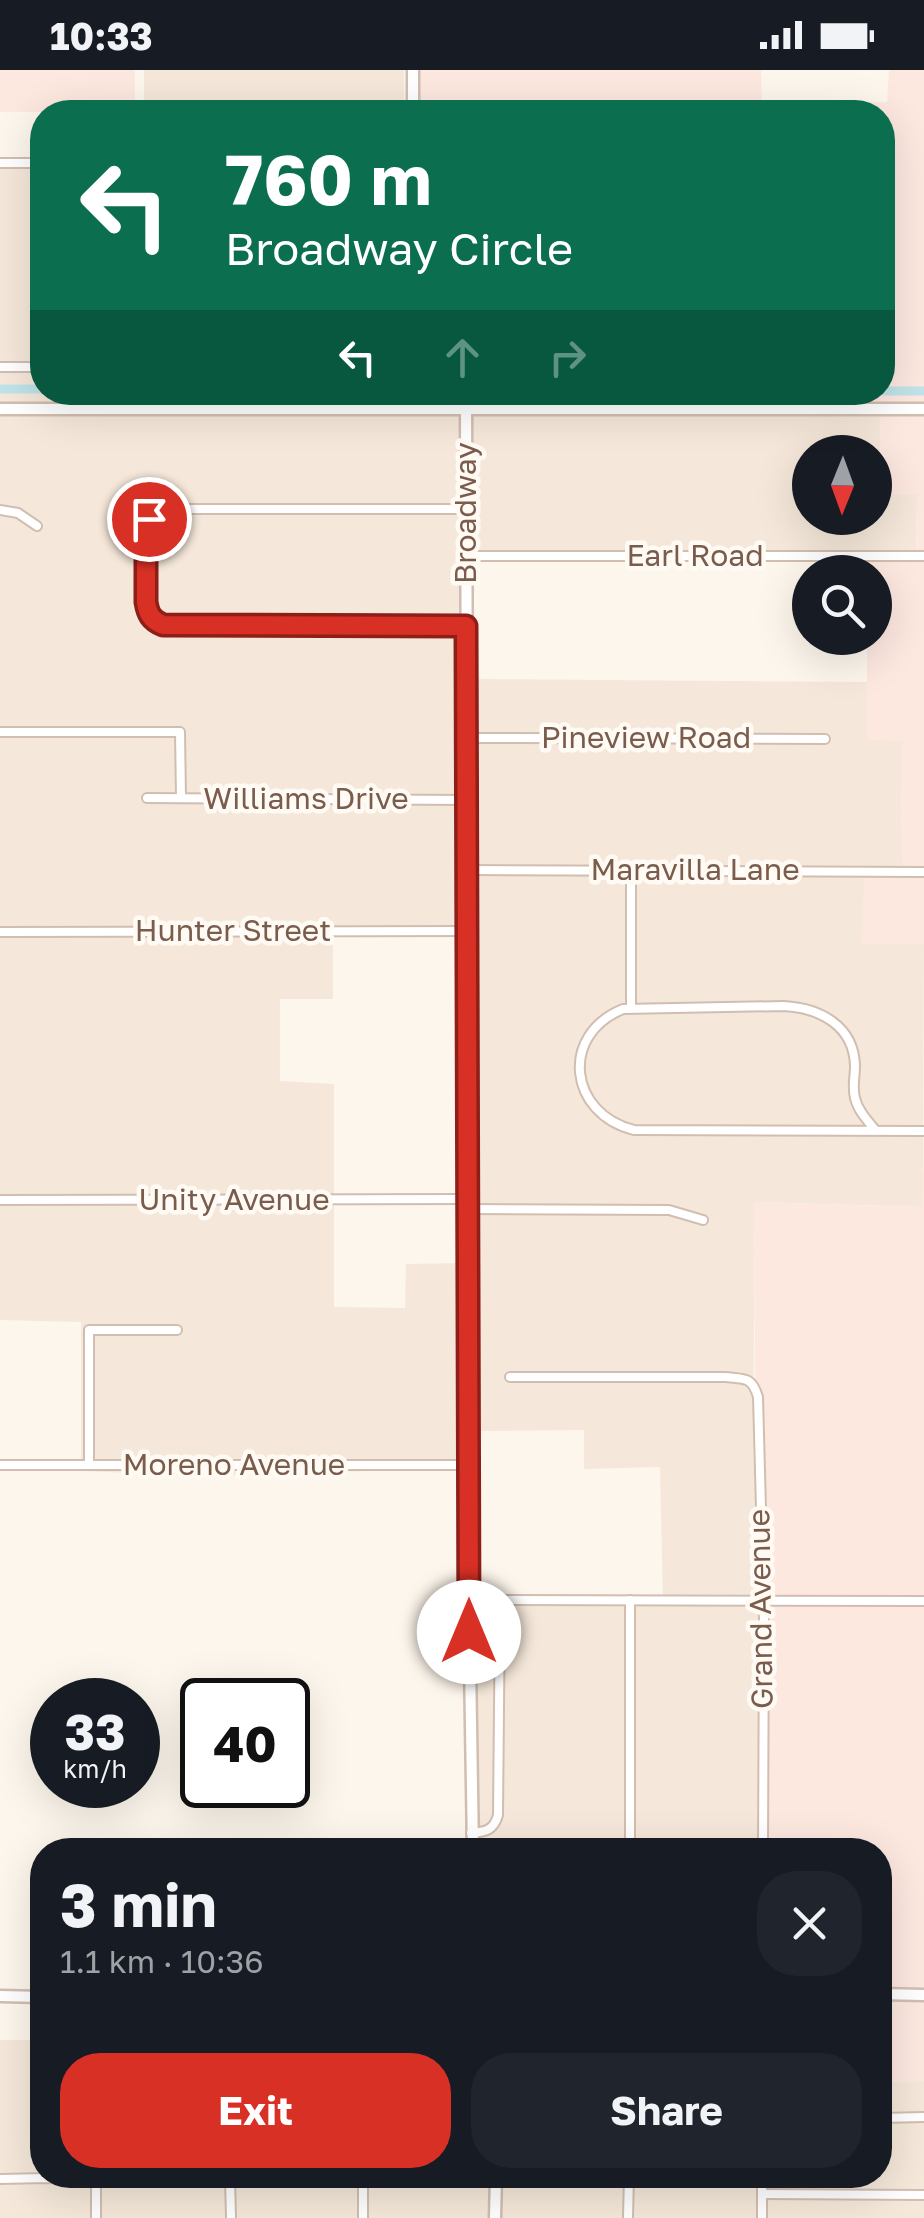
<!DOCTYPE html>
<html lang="en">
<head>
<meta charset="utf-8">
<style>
	body { margin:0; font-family:"Golos Text",sans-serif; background:#20242c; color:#f1f3f6; height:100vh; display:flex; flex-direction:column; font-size:38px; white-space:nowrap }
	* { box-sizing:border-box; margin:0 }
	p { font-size:32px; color:#9ea1a6 }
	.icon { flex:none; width:55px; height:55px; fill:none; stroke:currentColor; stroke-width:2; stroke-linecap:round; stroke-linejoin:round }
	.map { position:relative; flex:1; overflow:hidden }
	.side { position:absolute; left:30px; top:1768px; width:862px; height:350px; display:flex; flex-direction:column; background:#171b24; border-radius:40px; box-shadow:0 10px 40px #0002 }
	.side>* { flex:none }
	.hud { position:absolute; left:30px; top:30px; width:865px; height:305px; border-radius:40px; box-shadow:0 10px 40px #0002; background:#0b6e4f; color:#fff; overflow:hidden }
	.needle { width:65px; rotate:181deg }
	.tools { position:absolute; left:792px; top:365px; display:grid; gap:20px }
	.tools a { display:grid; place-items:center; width:100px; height:100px; border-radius:50%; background:#171b24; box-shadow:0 10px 40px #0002; font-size:50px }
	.speed { position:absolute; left:30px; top:1608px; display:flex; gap:20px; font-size:50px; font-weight:700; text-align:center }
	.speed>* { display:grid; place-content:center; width:130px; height:130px; border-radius:50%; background:#171b24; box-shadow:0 10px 40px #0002; line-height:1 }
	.speed small { font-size:25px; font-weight:400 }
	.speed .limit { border:5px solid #111; border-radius:15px; background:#fff; color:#111 }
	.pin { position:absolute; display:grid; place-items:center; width:85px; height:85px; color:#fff; margin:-42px; border:5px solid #fff; border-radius:50%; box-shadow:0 2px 10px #0007 }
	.me { position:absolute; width:110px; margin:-55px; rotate:0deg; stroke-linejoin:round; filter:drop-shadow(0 0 8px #0008) }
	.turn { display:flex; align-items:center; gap:35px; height:210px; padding:0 30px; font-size:45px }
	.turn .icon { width:130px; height:130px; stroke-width:2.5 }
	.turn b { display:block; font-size:70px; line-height:85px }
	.lanes { display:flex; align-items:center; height:95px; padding:0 30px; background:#0003; justify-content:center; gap:50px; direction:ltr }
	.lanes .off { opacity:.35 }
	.round { display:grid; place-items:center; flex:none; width:105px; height:105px; border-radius:40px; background:#20242c }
	.overview { display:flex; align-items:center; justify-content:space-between; height:170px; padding:0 30px }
	h1 { font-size:60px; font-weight:700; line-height:75px }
	.primary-button { display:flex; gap:20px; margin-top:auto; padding:20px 30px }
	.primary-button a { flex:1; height:115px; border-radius:40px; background:#d93025; color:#fff; font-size:40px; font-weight:700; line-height:115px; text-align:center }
	.primary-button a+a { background:#20242c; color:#f1f3f6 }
	.status { display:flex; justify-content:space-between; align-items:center; height:70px; padding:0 50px; background:#171b24; direction:ltr }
	.status svg { height:28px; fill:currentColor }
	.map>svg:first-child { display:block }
	.residential { fill:#f5e8da; fill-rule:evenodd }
	.commercial { fill:#fde8e0 }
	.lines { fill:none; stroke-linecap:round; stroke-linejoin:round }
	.canal { stroke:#bfe3e8; stroke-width:9 }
	.minor-casing { stroke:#d1beb0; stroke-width:12 }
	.tertiary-casing { stroke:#d1beb0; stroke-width:15 }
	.minor { stroke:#fff; stroke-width:8 }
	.tertiary { stroke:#fff; stroke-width:10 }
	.route-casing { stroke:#8d1f18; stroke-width:25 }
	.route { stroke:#d93025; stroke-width:18 }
	.labels { text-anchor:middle; stroke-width:9; stroke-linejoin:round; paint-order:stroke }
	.street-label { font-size:30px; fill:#7a5c4d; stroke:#fffaf3 }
</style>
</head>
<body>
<div class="status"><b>10:33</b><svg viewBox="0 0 49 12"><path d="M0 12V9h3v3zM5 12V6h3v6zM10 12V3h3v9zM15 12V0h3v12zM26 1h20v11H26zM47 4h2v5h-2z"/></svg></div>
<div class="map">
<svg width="924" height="2148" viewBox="0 0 924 2148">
	<rect width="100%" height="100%" fill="#fdf6ec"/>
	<g class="residential">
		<rect x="144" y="0" width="260" height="38"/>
		<path d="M42,88V322L142,323V333L0,334V89Z"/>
		<path d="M462,343V863L333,864V929H280V1011L334,1014V1237L405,1238L406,1194L464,1193V1398L210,1406L81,1401V1252L0,1250V344Z"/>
		<path d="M472,343L880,344L881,423L917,424L916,492L472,486L470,561ZM810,382H875V448H810Z"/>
		<path d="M471,609L867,612V670H903L901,745L904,807L862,873L924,874L923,1137L755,1132L753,1397L761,1398L763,1624L757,1625V1780H478L474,1537L663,1531L660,1397L584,1399V1360L474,1361L473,1397Z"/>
		<path d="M0,1970H42V2105H489L490,2148H0Z"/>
		<path d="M924,2011V2148H766V2105H880V2012Z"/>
		<rect x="500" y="2105" width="257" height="43"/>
	</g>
	<g class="commercial">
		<path d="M0,0H135V40L134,42H0Z"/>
		<path d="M417,0H761L762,42H417Z"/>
		<path d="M889,0H924V334L471,331L470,323L882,322V42H849L850,33L887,32Z"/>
		<path d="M880,344H924V874H862L864,808L904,806L901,745L903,671L867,670V568H875V502H845V492H916L917,424L881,423Z"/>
		<path d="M924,1070V1919L880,1918V1780H757V1624H762L760,1398H753L755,1311L754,1132L922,1137Z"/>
		<path d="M880,1929L924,1930V2011L880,2012Z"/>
	</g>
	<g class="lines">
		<g class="canal">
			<path d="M0,319H42"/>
			<path d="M882,321H924"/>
		</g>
		<g class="minor-casing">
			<g id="minor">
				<path d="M0,93H42"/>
				<path d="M0,297H42"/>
				<path d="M0,440L18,443L37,456"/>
				<path d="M466,486H924"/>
				<path d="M466,556L163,555L154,551L148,542L146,459C150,447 155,442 167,439H466"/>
				<path d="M0,662H180L181,728"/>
				<path d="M467,668L825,669"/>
				<path d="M147,728L466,730"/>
				<path d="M467,800L924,802"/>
				<path d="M631,801V937"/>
				<path d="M0,862L467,861"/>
				<path d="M876,1061C868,1051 858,1041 855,1028C852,1017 855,1007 855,996C854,955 819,938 784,936L623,939C559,965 569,1044 634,1060L924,1061"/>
				<path d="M0,1130L468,1129"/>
				<path d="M468,1139L669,1140L703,1150"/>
				<path d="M510,1307H725C744,1309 752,1306 758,1327L764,1549L763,1780"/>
				<path d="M89,1394V1260H177"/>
				<path d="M0,1395H469"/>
				<path d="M469,1530L924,1531"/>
				<path d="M471,1763C486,1762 494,1760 498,1745L500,1531"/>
				<path d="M630,1780V1530"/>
				<path d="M880,2048L924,2047"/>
				<path d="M96,2108V2148"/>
				<path d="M230,2108L231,2148"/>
				<path d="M0,2109L47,2108L496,2109"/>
				<path d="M762,2124L924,2125"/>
				<path d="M363,2148V2108"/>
				<path d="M628,2148L629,2105"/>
				<path d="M762,2148V2105"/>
			</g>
		</g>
		<g class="tertiary-casing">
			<g id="tertiary">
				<path d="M413,42V0"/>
				<path d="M466,322L469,1530L473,1780"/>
				<path d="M0,339H924"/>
				<path d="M880,1924L924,1925"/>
				<path d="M0,1926L42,1927"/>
				<path d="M495,2148L496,2105"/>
			</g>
		</g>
		<use href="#minor" class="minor"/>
		<use href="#tertiary" class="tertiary"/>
	</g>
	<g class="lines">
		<g class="route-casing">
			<path id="route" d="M149,449L146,459V532C148,544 151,550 163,555L466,556L469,1562"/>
		</g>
		<use href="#route" class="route"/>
	</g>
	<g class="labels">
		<g class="street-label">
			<text transform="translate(466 443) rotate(-90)" y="10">Broadway</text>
			<text x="695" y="496">Earl Road</text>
			<text x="646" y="678">Pineview Road</text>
			<text x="306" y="739">Williams Drive</text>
			<text x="695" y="810">Maravilla Lane</text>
			<text x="233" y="871">Hunter Street</text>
			<text x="234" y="1140">Unity Avenue</text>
			<text x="234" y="1405">Moreno Avenue</text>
			<text transform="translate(761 1539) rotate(-91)" y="10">Grand Avenue</text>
		</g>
	</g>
</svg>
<div class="tools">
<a><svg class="needle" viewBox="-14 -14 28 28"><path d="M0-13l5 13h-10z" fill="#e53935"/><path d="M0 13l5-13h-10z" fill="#9ea1a6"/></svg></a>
<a><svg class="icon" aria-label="search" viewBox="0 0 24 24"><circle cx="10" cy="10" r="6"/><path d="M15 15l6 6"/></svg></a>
</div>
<div class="speed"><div>33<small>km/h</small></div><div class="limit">40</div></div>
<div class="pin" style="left:149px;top:449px;background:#d93025"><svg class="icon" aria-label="arrive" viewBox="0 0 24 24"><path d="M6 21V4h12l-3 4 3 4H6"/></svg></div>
<svg class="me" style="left:469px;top:1562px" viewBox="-20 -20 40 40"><circle r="19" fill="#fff"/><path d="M0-13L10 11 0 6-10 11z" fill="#d93025"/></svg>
<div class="hud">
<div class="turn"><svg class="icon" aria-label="left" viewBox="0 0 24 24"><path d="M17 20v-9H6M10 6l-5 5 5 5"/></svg><div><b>760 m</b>Broadway Circle</div></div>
<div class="lanes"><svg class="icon" aria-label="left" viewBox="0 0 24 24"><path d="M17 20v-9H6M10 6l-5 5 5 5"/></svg><svg class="icon off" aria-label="ahead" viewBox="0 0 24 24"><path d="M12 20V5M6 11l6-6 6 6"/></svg><svg class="icon off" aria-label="right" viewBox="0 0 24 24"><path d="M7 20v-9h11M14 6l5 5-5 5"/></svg></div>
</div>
<section class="side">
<div class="overview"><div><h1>3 min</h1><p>1.1 km · 10:36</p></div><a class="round"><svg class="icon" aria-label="close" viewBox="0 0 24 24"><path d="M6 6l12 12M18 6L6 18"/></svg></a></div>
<div class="primary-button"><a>Exit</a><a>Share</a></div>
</section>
</div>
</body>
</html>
